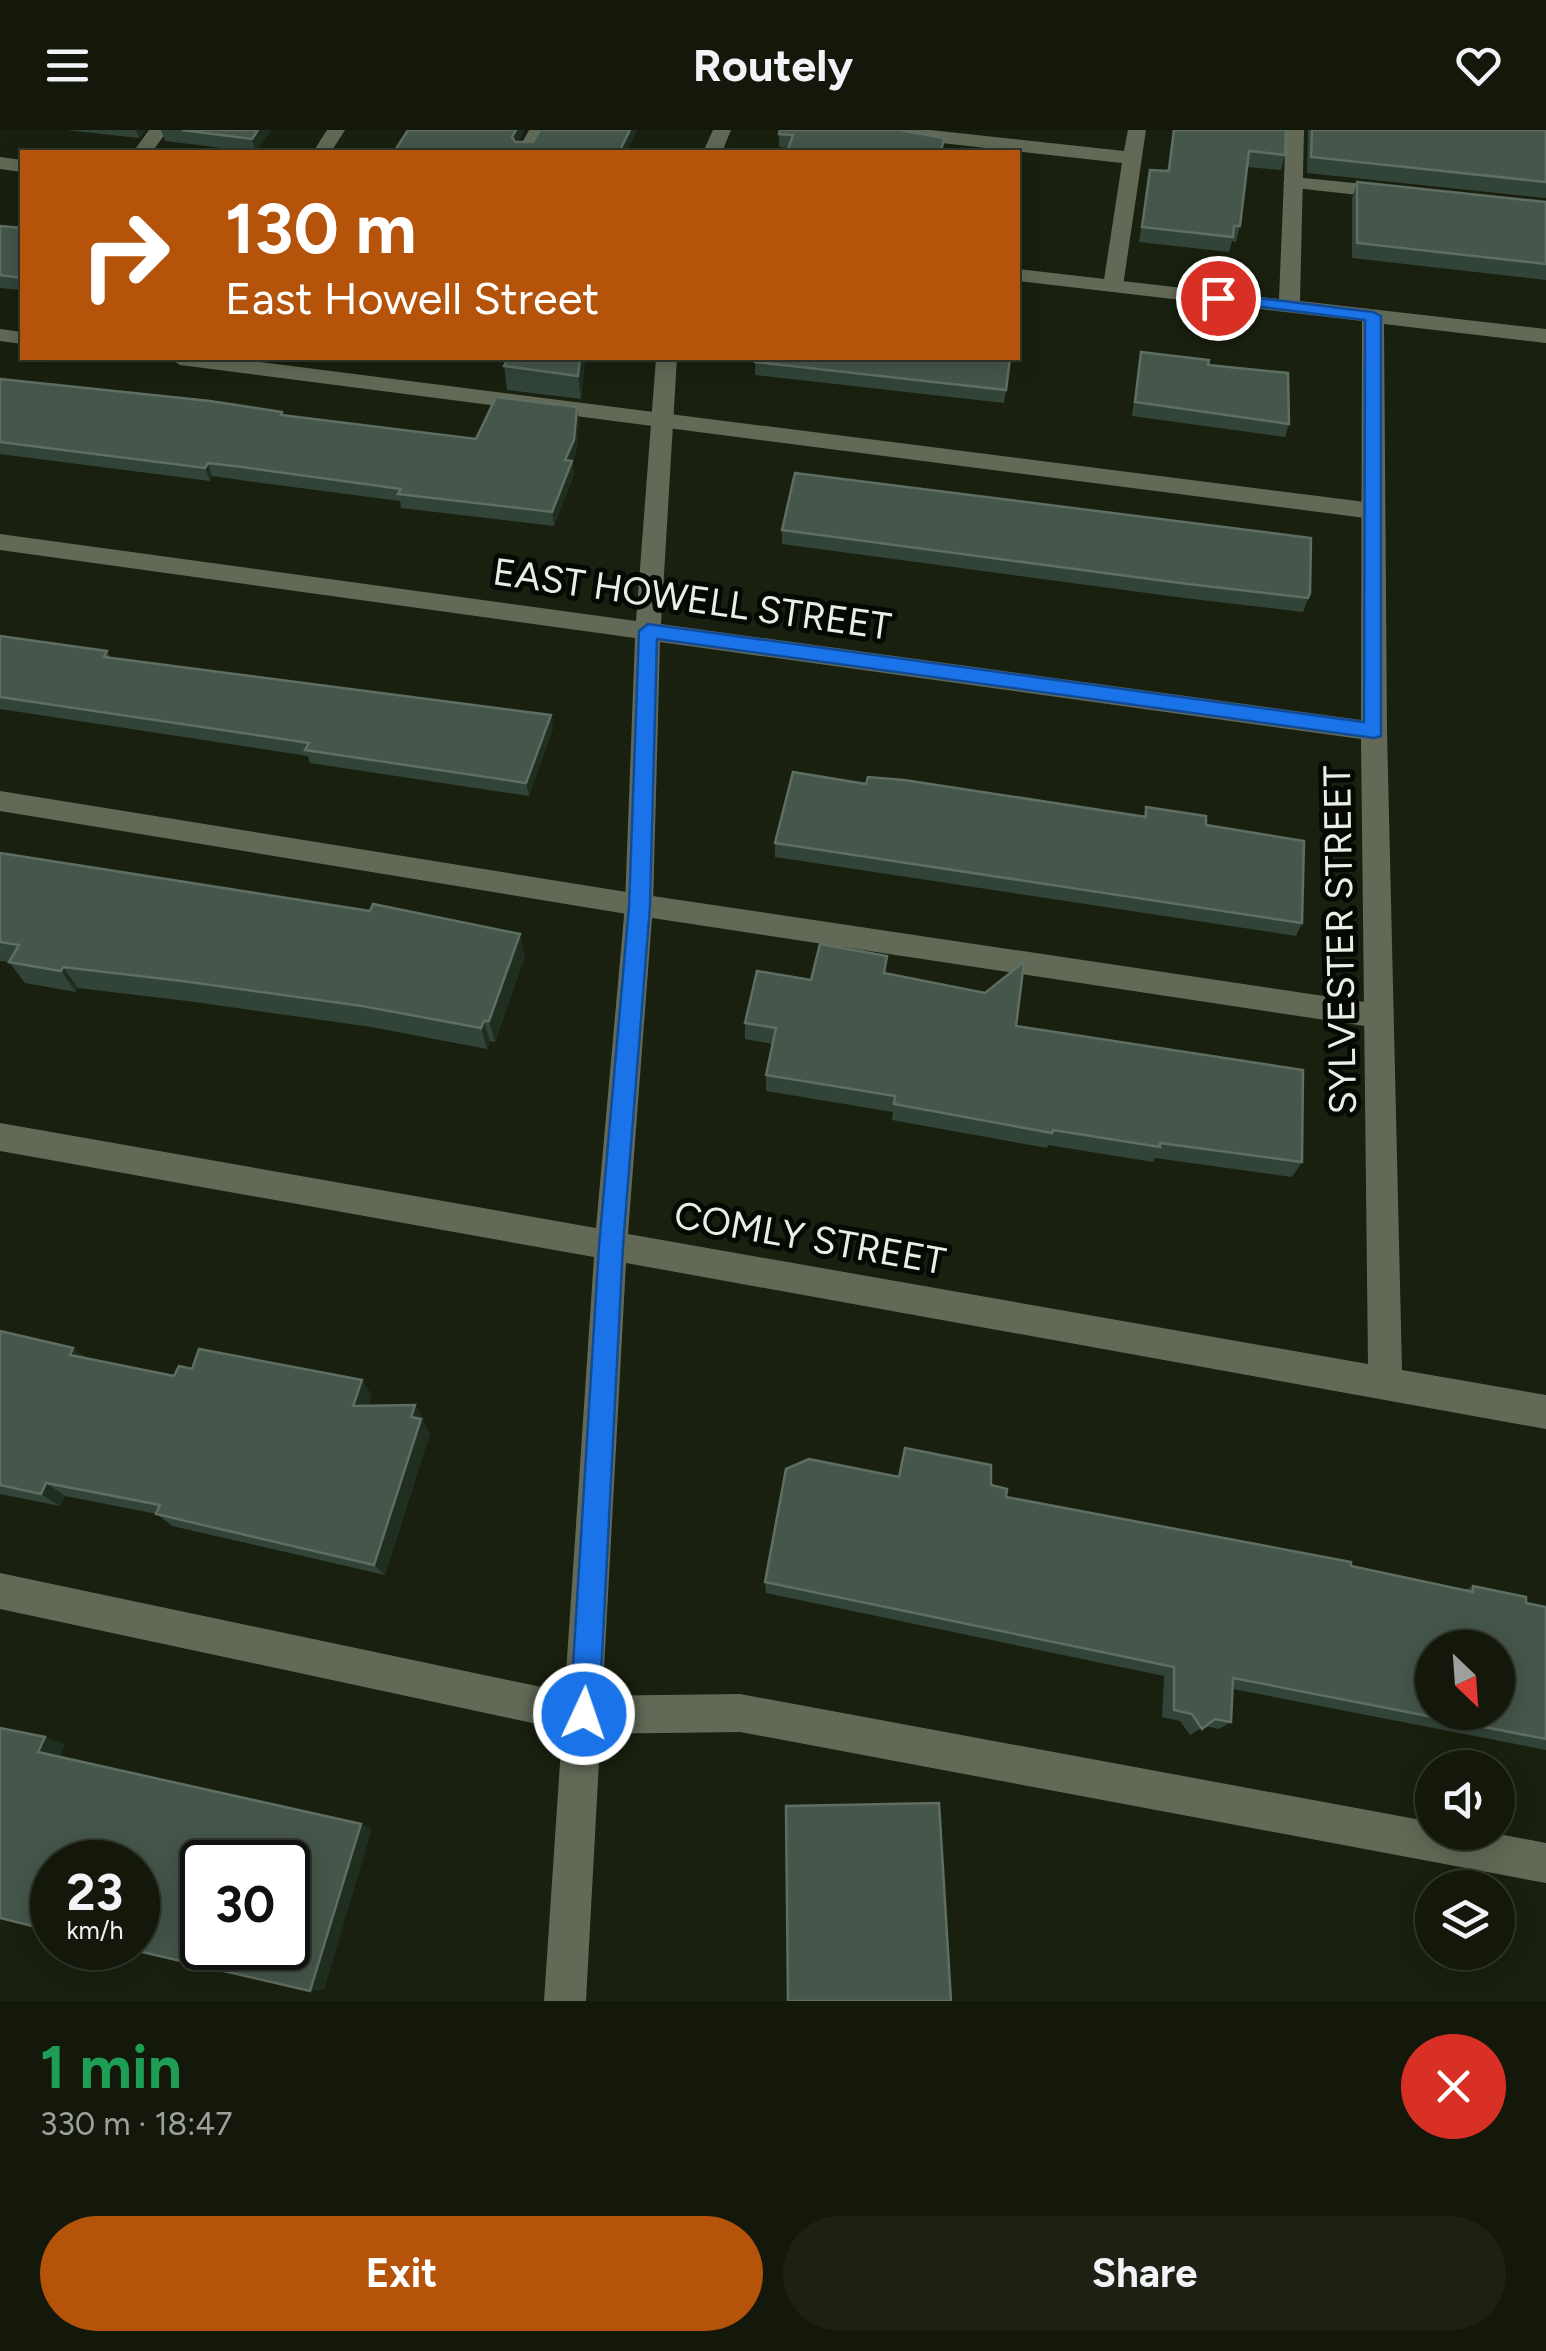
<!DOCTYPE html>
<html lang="en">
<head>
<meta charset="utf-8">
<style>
	body { margin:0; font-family:Figtree,sans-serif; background:#1c2114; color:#f1f3f6; height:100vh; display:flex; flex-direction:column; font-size:38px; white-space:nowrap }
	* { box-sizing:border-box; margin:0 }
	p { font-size:32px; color:#9da09d }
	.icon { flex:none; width:55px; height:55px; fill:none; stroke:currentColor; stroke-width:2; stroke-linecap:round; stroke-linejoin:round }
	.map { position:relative; height:1871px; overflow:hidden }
	.panel { display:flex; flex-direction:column; background:#13180b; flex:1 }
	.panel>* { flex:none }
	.guide { position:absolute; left:20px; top:20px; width:1000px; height:210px; border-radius:0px; box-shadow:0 5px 25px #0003,0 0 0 2px #32372c; background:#b45309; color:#fff; overflow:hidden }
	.needle { width:65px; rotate:155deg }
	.fabs { position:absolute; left:1415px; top:1500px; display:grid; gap:20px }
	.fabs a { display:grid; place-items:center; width:100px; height:100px; border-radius:50%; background:#13180b; box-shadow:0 5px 25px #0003,0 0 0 2px #32372c; font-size:50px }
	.speed { position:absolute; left:30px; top:1710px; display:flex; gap:20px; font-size:50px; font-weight:700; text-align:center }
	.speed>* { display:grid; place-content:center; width:130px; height:130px; border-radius:50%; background:#13180b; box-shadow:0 5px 25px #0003,0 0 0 2px #32372c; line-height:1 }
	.speed small { font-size:25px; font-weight:400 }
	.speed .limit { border:5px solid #111; border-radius:15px; background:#fff; color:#111 }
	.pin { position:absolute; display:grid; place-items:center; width:85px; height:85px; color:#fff; margin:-42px; border:5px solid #fff; border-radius:50%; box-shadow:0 2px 10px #0007 }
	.me { position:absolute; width:110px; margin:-55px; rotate:3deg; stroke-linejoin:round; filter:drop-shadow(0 0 8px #0008) }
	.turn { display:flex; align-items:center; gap:35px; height:210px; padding:0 40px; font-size:45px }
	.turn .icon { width:130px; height:130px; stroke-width:2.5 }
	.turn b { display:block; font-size:70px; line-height:85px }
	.round { display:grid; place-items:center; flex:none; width:105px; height:105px; border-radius:52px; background:#1c2114 }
	.headline { display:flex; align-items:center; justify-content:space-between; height:170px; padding:0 40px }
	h1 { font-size:60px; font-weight:700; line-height:75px; color:#1e9e55 }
	.primary-button { display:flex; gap:20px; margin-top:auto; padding:20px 40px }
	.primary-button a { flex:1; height:115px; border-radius:60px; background:#b45309; color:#fff; font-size:40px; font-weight:700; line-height:115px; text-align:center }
	.primary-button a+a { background:#1c2114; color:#f1f3f6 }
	header { display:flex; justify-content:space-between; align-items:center; height:130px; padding:0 40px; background:#13180b; font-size:45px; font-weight:700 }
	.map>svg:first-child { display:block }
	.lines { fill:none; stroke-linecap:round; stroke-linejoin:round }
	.lane { fill:#626a57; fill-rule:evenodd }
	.street { fill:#626a57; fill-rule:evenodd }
	.wall { fill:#324438 }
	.shaded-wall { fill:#202e20 }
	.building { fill:#46564a; stroke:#5f6e62; stroke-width:2.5; fill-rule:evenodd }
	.route { fill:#1a73e8; stroke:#114b97; stroke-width:2.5 }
	.labels { text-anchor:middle; stroke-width:10; stroke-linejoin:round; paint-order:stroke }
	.street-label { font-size:38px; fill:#eaefe4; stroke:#060803 }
</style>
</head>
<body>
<header><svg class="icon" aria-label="menu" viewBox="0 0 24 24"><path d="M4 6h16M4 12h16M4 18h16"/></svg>Routely<svg class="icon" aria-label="heart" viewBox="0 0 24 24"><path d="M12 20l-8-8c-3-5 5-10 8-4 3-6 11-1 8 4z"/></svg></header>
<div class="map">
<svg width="1546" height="1871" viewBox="0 0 1546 1871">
	<rect width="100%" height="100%" fill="#19200f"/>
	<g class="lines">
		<g class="lane">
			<path d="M149,0H168L152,22H133Z"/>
			<path d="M529,0H547L535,22H517Z"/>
			<path d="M869,0H930L1124,21L1128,0H1146L1123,156L1113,162L1103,156L1122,33L878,6Z"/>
			<path d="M1293,47L1395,57L1405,63L1395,69L1286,57L1283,53Z"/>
			<path d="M0,199L22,202V214L0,211Z"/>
			<path d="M169,228H228L1373,373L1385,381L1373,389L180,235Z"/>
			<path d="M0,661L639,764L1378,874L1388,877L1393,886L1388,895L1378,898L639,786L0,681Z"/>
			<path d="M0,1443L584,1566L740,1564L1432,1692V1702H1488L1546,1713V1753L740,1602L584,1604L0,1479Z"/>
		</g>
		<g class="street">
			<path d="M327,0H345L331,22H313Z"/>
			<path d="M713,0H731L722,22H703Z"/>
			<path d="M1286,0H1304L1300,171L1546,199V213L1384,194L1387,601L1402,1240L1546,1265V1299L626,1133L586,1871H544L594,1127L0,1021V993L596,1098L625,775L635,508L0,420V404L636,491L656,228H677L661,494L1361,590L1362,191L1018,151V139L1279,169ZM660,512L1361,609L1368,1234L628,1104L653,775Z"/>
			<path d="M0,27L22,30V42L0,39Z"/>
		</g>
	</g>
	<g class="wall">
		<path d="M66,0H146L139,8Z"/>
		<path d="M161,0H272L255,22L165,11Z"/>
		<path d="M1173,0H1286L1285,25L1281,40L1247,37L1240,96L1236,112L1232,111L1229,122L1139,112L1150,40L1167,41Z"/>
		<path d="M1308,0H1546V68L1307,43Z"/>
		<path d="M779,4L944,8L942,22H787L789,18L779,17Z"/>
		<path d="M1357,52L1546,72V150L1352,128V68Z"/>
		<path d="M0,96L22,98V160L0,158Z"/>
		<path d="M1141,222L1208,235L1289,294L1285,307L1132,286Z"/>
		<path d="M508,228H585L581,269L507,260L504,236Z"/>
		<path d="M755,232L1006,260L1004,273L755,245Z"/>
		<path d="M0,249L282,282L283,285L476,309L579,290L576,323L572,331L574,344L554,396L401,378L400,371L247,351L212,346L210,351L0,324Z"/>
		<path d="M782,400L1310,463L1303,482L1184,468L782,414Z"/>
		<path d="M0,506L107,521L110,528L553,598L529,666L310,633L308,626L0,579Z"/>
		<path d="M866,654L1143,687L1146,677L1206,695L1302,793L1296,806L775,727V713Z"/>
		<path d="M0,723L525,826L495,912L490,911L487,919L371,897L195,872L78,858L76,862L25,853L9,832L0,831Z"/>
		<path d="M886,843L1016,896L1302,1032L1292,1047L1155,1028L1153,1032L1048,1015L1047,1018L892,990L893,982L766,961V945L773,914L745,909V893L811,850Z"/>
		<path d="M0,1201L73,1218L85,1228L174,1246L192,1239L372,1265L368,1276L424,1289L423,1292L430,1303L385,1445L172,1396L157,1384L65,1366L60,1376L0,1364Z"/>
		<path d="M905,1318L991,1355L1006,1367L1465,1460L1473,1456L1526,1473L1546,1477V1620L1233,1559L1231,1592L1219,1599L1205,1596L1190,1605L1180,1591L1162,1587L1164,1546L766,1463L765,1452L899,1347Z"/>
	</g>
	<g class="shaded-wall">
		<path d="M136,0H146L139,8Z"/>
		<path d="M258,0H272L255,22L252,9Z"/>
		<path d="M516,0H525L514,20L512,7Z"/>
		<path d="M630,0H637L627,22H619Z"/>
		<path d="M580,228H585L581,269L578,246Z"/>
		<path d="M577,277L579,290L576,323L572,331L574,344L554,396L552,382Z"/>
		<path d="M208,333L212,346L210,351L205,338Z"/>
		<path d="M551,585L553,598L529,666L526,653Z"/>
		<path d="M520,804L525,826L495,912L489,891Z"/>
		<path d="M63,837L78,858L76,862L61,841Z"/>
		<path d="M484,891L490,911L487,919L481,898Z"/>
		<path d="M73,1218L90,1233L70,1225Z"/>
		<path d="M362,1250L372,1265L363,1291L353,1276Z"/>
		<path d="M415,1275L424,1289L423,1292L430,1303L385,1445L374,1435Z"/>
		<path d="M46,1353L65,1366L60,1376L41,1364Z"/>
		<path d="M45,1607L65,1614L59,1629L38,1622Z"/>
		<path d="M361,1694L372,1699L324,1860L310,1861Z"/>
	</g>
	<g class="building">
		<path d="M182,0H258L252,9Z"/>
		<path d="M408,0H516L512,7L515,12H533L540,0H630L619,22H394Z"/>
		<path d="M780,0H899L944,8L941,22H787L793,5L779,4Z"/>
		<path d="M1174,0H1286L1285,25L1249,21L1240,96H1234L1233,107L1142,97L1150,40L1169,41Z"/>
		<path d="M1312,0H1546V52L1311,27Z"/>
		<path d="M1357,52L1546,72V134L1357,113Z"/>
		<path d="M0,96L22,98V148L0,145Z"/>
		<path d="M1141,222L1209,230L1208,235L1288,243L1289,294L1135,272Z"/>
		<path d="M508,228H580L578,246L504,236Z"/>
		<path d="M756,228H1010L1006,260L755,232Z"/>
		<path d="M0,249L210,271L282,282L281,285L476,309L496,267L577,277L574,310L565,330L572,331L552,382L398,364L401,359L242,337L208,333L205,338L0,312Z"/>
		<path d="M795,343L1311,408L1310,463L1308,468L1188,454L782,400Z"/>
		<path d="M0,506L107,521L104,527L551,585L526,653L305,620L309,613L0,567Z"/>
		<path d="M793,642L866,654L868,647L904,650L1146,687V677L1206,686V695L1304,711L1302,793L775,713Z"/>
		<path d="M0,723L370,781L373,774L520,804L489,891H484L481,898L362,876L182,851L63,837L61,841L9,832L19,815L0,812Z"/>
		<path d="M820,814L887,826L884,843L985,863L1024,832L1016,896L1303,940L1302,1032L1160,1013V1017L1053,1000L1052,1003L894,974L895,966L766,945L776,898L745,893L757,841L811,850Z"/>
		<path d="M0,1201L73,1218L70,1225L174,1246L179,1236L192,1239L199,1219L362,1250L353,1276L415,1275L411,1287L421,1289L374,1435L156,1384L160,1375L46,1353L41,1364L0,1355Z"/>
		<path d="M905,1318L991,1335V1355L1007,1359L1006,1367L1351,1432V1436L1473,1462V1456L1526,1467V1473L1546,1477V1609L1233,1548L1231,1592L1215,1589L1202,1599L1192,1584L1174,1580V1537L765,1452L786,1339L809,1329L899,1347ZM1432,1518H1498V1582H1432Z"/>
		<path d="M0,1598L45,1607L38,1622L361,1694L310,1861L125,1818H138V1732H52V1801L0,1788ZM202,1732H288V1818H202Z"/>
		<path d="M939,1673L951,1871H788L786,1676Z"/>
	</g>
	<path class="route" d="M1218,163L1373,182L1381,186V606L1374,608L657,509L650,776L623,1116L599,1584L594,1595L584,1599L574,1595L570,1584L599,1116L629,776L639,501L648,494L1364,592L1365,190L1213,171L1211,168Z"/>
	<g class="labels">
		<g class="street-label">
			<text transform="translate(692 469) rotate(8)" y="13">EAST HOWELL STREET</text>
			<text transform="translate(1340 810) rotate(-91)" y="13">SYLVESTER STREET</text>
			<text transform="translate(810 1108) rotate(10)" y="13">COMLY STREET</text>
		</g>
	</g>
</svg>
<div class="fabs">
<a><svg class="needle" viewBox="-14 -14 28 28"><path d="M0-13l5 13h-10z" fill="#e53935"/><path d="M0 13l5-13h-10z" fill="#9da09d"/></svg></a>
<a><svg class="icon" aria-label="sound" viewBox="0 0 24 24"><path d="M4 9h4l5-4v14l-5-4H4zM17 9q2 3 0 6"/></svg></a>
<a><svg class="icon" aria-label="layers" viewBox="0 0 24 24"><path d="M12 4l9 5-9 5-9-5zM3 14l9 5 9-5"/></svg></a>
</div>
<div class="speed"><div>23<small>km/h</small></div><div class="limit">30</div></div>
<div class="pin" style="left:1218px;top:168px;background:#d93025"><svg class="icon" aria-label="arrive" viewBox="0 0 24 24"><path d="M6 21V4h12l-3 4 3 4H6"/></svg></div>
<svg class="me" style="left:584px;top:1584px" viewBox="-20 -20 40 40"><circle r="17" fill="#1a73e8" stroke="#fff" stroke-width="3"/><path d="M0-11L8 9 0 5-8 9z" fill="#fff"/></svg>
<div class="guide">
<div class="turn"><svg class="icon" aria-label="right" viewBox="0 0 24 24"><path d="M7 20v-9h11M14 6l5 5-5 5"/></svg><div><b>130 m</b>East Howell Street</div></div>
</div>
</div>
<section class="panel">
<div class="headline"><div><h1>1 min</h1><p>330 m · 18:47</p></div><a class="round" style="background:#d93025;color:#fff"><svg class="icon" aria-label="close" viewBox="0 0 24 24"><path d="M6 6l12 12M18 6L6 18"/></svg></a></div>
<div class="primary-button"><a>Exit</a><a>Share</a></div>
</section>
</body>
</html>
